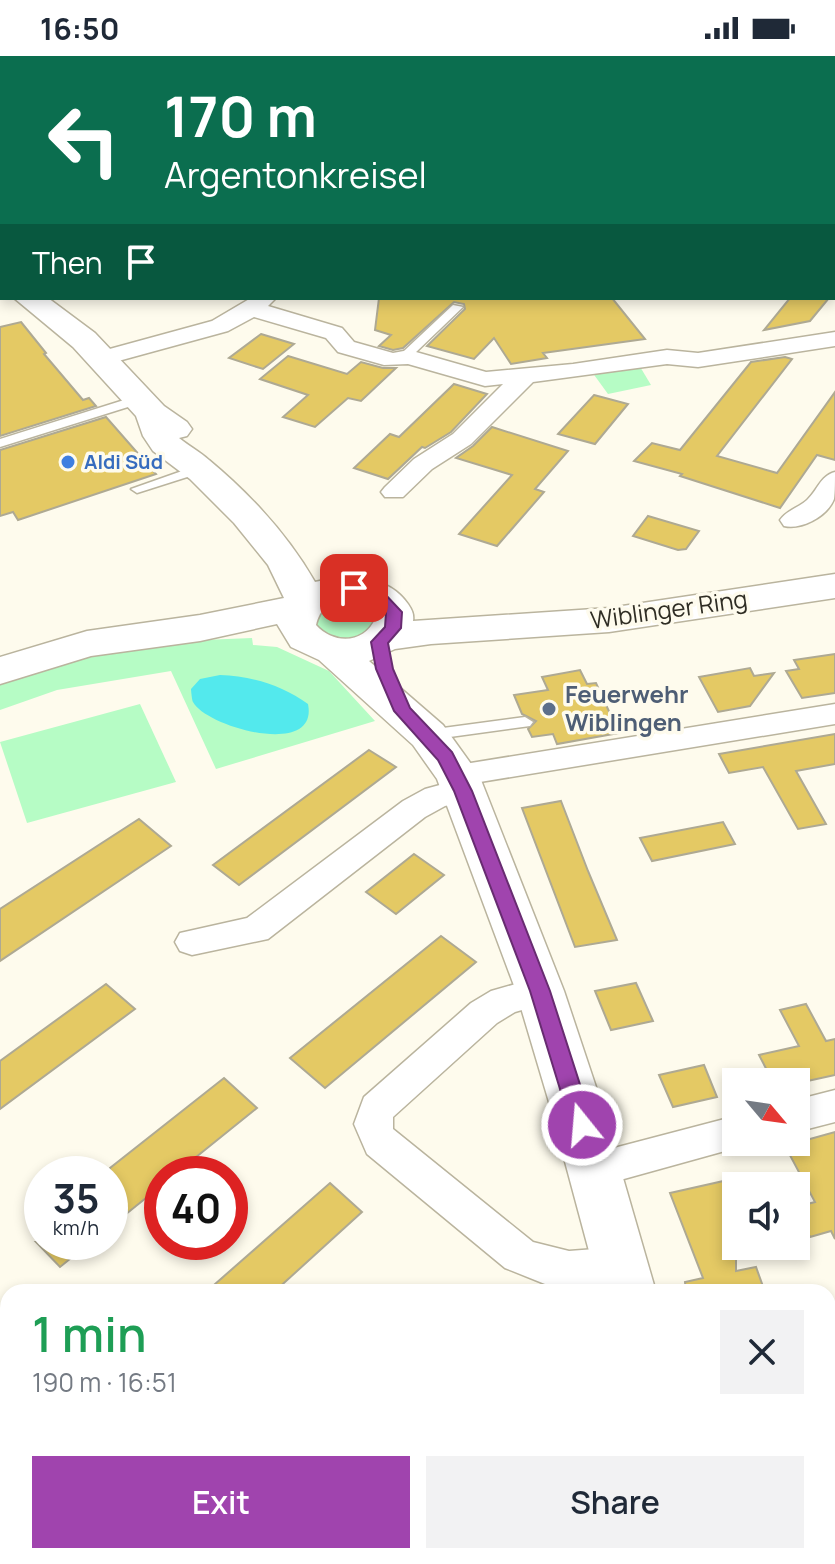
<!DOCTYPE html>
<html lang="en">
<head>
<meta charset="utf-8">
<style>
	body { margin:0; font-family:Manrope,sans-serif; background:#f2f2f3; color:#1f2937; height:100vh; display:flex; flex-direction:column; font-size:30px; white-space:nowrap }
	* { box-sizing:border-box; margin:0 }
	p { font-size:26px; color:#747a83 }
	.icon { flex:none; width:44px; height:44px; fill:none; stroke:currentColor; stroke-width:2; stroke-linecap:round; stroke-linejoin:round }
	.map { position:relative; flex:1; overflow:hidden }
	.details { position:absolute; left:0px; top:1228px; width:836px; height:280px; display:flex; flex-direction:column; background:#fff; border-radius:24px 24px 0 0; box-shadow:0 4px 12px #0003 }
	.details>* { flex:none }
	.guide { position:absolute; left:0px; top:0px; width:836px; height:244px; box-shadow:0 4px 12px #0003; background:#0b6e4f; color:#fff; overflow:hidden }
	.needle { width:52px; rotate:119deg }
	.controls { position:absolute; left:722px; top:1012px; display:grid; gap:16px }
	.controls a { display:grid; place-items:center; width:88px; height:88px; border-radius:0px; background:#fff; box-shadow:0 4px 12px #0003; font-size:40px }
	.speed { position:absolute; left:24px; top:1100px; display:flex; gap:16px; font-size:40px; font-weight:700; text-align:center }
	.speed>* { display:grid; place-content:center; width:104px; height:104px; border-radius:50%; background:#fff; box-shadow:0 4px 12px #0003; line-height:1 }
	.speed small { font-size:20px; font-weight:400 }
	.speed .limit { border:12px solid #d22; background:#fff; color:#111 }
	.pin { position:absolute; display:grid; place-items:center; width:68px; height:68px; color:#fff; margin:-34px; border-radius:16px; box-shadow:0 4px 12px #0006 }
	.me { position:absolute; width:88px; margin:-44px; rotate:343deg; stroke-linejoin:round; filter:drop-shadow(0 0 6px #0008) }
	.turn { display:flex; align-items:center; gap:28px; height:168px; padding:0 32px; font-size:36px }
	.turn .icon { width:104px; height:104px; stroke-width:2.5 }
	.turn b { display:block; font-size:56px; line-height:68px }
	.then { display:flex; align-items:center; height:76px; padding:0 32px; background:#0003; gap:16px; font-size:30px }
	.round { display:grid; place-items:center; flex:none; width:84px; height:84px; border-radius:0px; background:#f2f2f3 }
	.summary { display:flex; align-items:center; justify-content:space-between; height:136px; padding:0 32px }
	h1 { font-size:48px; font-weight:600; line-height:60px; color:#1e9e55 }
	.cta { display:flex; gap:16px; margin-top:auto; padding:16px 32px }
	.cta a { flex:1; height:92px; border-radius:0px; background:#a044ae; color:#fff; font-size:32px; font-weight:600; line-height:92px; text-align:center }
	.cta a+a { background:#f2f2f3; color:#1f2937 }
	.status { display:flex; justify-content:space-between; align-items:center; height:56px; padding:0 40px; background:#fff; direction:ltr }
	.status svg { height:22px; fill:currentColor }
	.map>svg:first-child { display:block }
	.green { fill:#b6fcc5 }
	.water { fill:#53e9ed }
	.building { fill:#e4c964; stroke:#aea993; stroke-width:2 }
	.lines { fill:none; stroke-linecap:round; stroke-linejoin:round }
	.lane-casing { stroke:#bab49e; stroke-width:3 }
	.street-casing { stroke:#bab49e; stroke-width:3 }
	.secondary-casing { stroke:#bab49e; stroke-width:3 }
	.lane { fill:#fff; fill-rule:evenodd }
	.street { fill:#fff; fill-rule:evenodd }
	.secondary { fill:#fff; fill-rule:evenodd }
	.route { fill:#a044ae; stroke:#682c71; stroke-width:2 }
	.shop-dot { fill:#3f7fe0; stroke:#fefbed; stroke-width:3 }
	.service-dot { fill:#5c6f8a; stroke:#fefbed; stroke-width:3 }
	.labels { text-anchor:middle; stroke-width:7; stroke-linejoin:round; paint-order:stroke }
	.far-shop-label { font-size:20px; font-weight:bold; fill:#366cbe; stroke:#fefbed; text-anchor:start }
	.street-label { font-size:24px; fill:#2f2d24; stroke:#fefbed }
	.service-label { font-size:24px; font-weight:bold; fill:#4e5e75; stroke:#fefbed; text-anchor:start }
</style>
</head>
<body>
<div class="status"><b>16:50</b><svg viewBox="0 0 49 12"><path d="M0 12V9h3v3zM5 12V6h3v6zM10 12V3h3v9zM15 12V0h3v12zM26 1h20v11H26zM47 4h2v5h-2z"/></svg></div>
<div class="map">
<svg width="835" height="1508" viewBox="0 0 835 1508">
	<rect width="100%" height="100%" fill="#fefbed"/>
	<g class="green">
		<path d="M639,309L651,329L608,338L592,316Z"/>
		<path d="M359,540L383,566L350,586L318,579L310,558L314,551Z"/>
		<path d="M252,582L253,589L277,591L329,615L375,665L216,713L171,615L57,634L0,654V627L98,598L203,584Z"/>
		<path d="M140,648L176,726L27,767L0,686Z"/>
		<path d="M0,1417L8,1426V1500H70L77,1508H0Z"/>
	</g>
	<path class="water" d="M220,619C251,620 282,629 308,648C319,703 206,671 193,646C192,645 191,634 191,633L200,623Z"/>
	<g class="building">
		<path d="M379,242H612L645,283L543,297L547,302L511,308L494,282L474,303L427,290L465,253L464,248L454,246L403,292L393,294L379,290L391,279L375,274Z"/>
		<path d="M790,242H829L810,265L764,274Z"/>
		<path d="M21,266L46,297L44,298L83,344L89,342L96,350L0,380V271Z"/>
		<path d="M261,278L294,288L263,313L229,302Z"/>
		<path d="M288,300L347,318L361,306L383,312H396L361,345L348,342L315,371L283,361L308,339L260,323Z"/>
		<path d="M785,301L792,303L717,400L777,417L835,336V404L817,399L780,452L680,420L682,418L634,405L652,387L680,394L751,306Z"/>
		<path d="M454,328L487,338L451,376L425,392L422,391L388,423L354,412L390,378L399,381Z"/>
		<path d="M594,339L628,348L595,388L558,378Z"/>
		<path d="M106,361L156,418L18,464L13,456L0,460V394Z"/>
		<path d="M492,371L568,395L535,433L544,436L497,490L459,478L512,419L456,402L473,390Z"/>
		<path d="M648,460L699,475L686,493L678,494L633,480Z"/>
		<path d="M835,598V637L802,642L786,615L799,613L794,604Z"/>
		<path d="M750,612L754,620L774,617L750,650L718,656L699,621Z"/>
		<path d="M580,614L587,628L596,627L619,677L557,688L553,678L532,681L528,673L536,665L522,658L514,639L548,634L542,621Z"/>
		<path d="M835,678V708L796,715L826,768L798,773L763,711L729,717L719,698Z"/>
		<path d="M369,694L396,711L239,829L213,809Z"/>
		<path d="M561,745L588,815L617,884L575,891L522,752Z"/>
		<path d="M139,763L171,790L0,905V853Z"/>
		<path d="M723,766L735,788L652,805L640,782Z"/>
		<path d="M414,798L444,819L396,858L366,836Z"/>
		<path d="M441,880L476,906L325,1032L290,1002Z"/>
		<path d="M636,927L653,965L611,974L595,935Z"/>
		<path d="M106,928L135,953L0,1053V1005Z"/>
		<path d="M806,948L826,985L835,983V1019L803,1026H773L759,999L799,990L780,954Z"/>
		<path d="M704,1009L717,1041L673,1051L659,1019Z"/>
		<path d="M224,1022L257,1052L175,1118H162V1129L110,1171V1112Z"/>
		<path d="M835,1076V1183L831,1175L810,1181L796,1151L815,1146L785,1090Z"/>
		<path d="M728,1124L736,1144V1215L756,1211L765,1236H686L685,1226L703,1222L670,1137Z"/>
		<path d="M330,1127L362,1156L274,1236H206Z"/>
		<path d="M36,1186H91L60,1211Z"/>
	</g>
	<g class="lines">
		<g class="lane-casing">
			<g id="lane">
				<path d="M453,249L463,251L414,298L413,303H405L404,295Z"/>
				<path d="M140,339L144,340V346L0,391V383Z"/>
				<path d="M199,409L203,410V416L137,437L131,433Z"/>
				<path d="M525,661L533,666L530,670L428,684L420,679L428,674Z"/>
			</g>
		</g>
		<g class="street-casing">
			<g id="street">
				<path d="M207,0H231L233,2H209Z"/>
				<rect x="0" y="12" width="2" height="10"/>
				<rect x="834" y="23" width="1" height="10"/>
				<path d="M2,50V62L0,63V51Z"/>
				<path d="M835,98V111H834V98Z"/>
				<path d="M0,125L2,126V138L0,137Z"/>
				<rect x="834" y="179" width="1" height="13"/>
				<path d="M251,242H276L268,250L342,272L354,286L393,297L409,294L486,316L573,308L667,294L698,297L835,276V290L698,311L667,308L533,326L471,388L432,413L403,441H385L381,436L385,431L414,403L453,378L503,328L485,330L408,308L384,309L338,296L326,282L254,261L228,275L111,307H95L91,302L95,297L212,265Z"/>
				<path d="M835,416C835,424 835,436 834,443C827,461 801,474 784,470L780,464C787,454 798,452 807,444C818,434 820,420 835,416Z"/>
				<path d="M835,648V668L474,727L479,735L474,743L445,750L425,761L268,883L192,899L180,895L175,886L180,877L247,862L403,745L425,733L447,727L441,719L446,711Z"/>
				<path d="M540,921L553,925L558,935L553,945L515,956L497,967L393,1061V1073L533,1186L569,1195L621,1191L635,1197L641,1210L635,1223L607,1231L569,1232L545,1228L505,1212L367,1098L354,1068L364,1041L471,947L491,935Z"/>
				<path d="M835,1034V1066L796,1076V1044Z"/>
				<path d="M736,1060V1086L750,1088L595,1131L581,1126L576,1114L581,1102L595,1097Z"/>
				<path d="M0,1301L8,1304V1352L0,1349Z"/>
				<path d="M141,1500H191L194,1508H144Z"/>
			</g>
		</g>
		<g class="secondary-casing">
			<g id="secondary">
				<path d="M0,216L2,217V235L0,234Z"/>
				<path d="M14,242H48L95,277L164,350L187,366L192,373L187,380L179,382C189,390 200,396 209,404C251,439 288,479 315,526C347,518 387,518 408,548C412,554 414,558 413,565L609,552L835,518V542L609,576L431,588L395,593L369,605L443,669L479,719L564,935L601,1046L656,1236H600L549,1046L516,935L437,723L413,689L319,604L291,591L277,568L200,585L91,600L0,628V601L87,575L200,559L284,542L268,509L234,467L190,423L153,395L143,380L136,360L73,291ZM346,544C359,545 370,548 376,561C365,588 334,589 316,569C320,552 329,547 346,544Z"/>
				<path d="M671,1500H735L737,1508H673Z"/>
			</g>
		</g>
		<use href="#lane" class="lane"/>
		<use href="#street" class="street"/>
		<use href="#secondary" class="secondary"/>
	</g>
	<path class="route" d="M354,527L382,535L402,556L401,572L388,587L393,613L410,652L452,696L472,735L550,935L593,1069L590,1075L582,1078L574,1075L571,1069L530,935L454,735L438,704L394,655L376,613L371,586L385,571L386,557L371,542L349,536L346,532Z"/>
	<circle class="shop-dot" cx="68" cy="406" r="8"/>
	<circle class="service-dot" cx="549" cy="653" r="8"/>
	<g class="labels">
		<g class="far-shop-label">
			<text x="84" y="413">Aldi Süd</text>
		</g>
		<g class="street-label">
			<text transform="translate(669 554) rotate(-8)" y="8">Wiblinger Ring</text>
		</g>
		<g class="service-label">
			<text x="565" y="647">Feuerwehr<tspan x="565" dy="28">Wiblingen</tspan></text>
		</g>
	</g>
</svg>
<div class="controls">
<a><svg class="needle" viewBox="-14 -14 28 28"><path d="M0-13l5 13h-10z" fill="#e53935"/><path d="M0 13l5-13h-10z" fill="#747a83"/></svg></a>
<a><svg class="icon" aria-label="sound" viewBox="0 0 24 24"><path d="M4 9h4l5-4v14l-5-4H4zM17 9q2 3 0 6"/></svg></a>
</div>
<div class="speed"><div>35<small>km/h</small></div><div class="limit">40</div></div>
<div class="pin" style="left:354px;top:532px;background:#d93025"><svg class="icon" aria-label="arrive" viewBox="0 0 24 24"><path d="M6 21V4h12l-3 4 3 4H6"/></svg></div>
<svg class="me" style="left:582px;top:1069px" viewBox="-20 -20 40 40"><circle r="17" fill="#a044ae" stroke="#fff" stroke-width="3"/><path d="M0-11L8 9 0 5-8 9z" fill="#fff"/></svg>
<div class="guide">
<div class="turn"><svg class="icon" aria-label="left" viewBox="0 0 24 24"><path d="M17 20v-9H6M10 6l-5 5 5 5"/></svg><div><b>170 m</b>Argentonkreisel</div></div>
<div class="then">Then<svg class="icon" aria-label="arrive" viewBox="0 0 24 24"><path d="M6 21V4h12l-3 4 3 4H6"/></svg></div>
</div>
<section class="details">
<div class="summary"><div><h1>1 min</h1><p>190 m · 16:51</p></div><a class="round"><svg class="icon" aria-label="close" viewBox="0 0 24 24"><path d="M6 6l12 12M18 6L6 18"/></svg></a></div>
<div class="cta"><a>Exit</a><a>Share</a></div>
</section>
</div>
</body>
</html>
